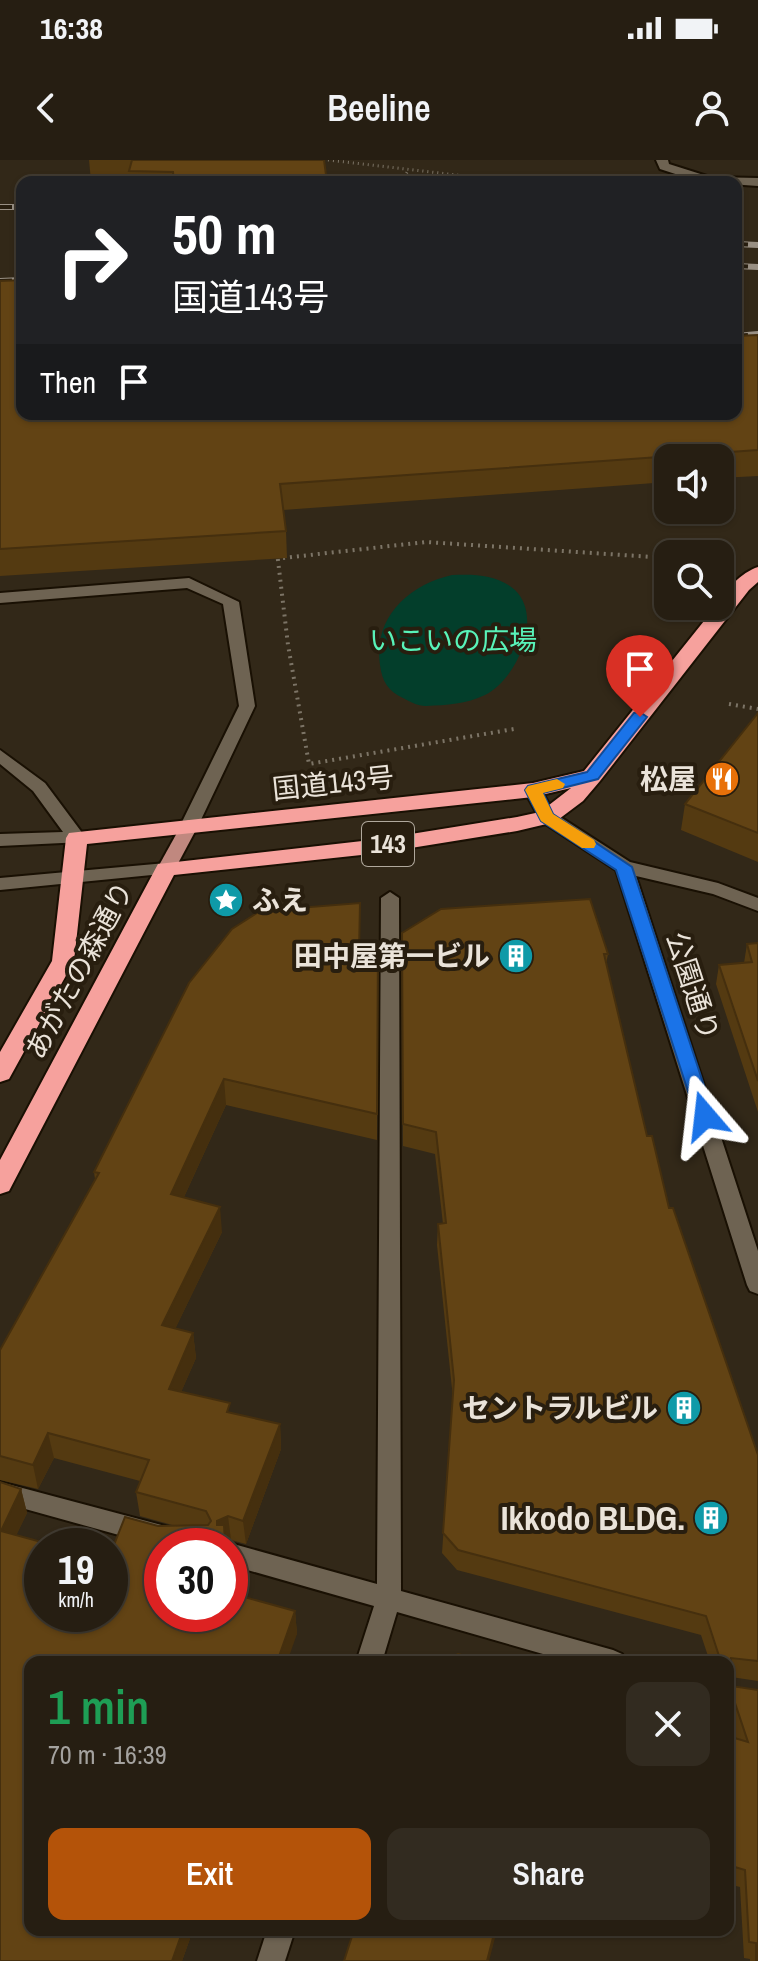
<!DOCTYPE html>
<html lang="en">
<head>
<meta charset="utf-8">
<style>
	body { margin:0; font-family:"Archivo Narrow","Noto Sans JP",sans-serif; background:#322b20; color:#f1f3f6; height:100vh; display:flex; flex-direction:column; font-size:30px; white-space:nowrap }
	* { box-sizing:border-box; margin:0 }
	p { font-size:26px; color:#a4a29f }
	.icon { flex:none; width:44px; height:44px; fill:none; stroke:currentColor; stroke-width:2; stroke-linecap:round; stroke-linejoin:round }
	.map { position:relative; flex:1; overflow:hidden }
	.details { position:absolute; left:24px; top:1496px; width:710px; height:280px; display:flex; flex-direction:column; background:#261e12; border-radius:16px; box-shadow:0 2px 6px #0004,0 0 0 2px #423c32 }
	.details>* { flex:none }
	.hud { position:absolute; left:16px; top:16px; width:726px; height:244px; border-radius:16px; box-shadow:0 2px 6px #0004,0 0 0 2px #423c32; background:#202124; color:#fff; overflow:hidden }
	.buttons { position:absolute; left:654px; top:284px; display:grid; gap:16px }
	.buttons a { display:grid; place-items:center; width:80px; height:80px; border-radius:16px; background:#261e12; box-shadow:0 2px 6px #0004,0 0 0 2px #423c32; font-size:40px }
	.speed { position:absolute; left:24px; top:1368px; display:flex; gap:16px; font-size:40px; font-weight:700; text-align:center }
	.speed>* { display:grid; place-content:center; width:104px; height:104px; border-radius:50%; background:#261e12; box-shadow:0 2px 6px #0004,0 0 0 2px #423c32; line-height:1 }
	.speed small { font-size:20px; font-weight:400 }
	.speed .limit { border:12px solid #d22; background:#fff; color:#111 }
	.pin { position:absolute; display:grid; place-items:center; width:68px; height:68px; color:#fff; margin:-82px -34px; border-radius:50% 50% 50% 0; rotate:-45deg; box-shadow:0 0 8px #0007 }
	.pin .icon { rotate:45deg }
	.me { position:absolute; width:88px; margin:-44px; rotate:343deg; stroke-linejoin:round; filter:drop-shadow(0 0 6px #0008) }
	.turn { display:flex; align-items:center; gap:28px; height:168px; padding:0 24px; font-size:36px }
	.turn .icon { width:104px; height:104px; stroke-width:2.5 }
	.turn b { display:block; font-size:56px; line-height:68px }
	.then { display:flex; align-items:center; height:76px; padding:0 24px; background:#0003; gap:16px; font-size:30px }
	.round { display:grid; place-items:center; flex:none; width:84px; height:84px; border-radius:16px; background:#322b20 }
	.overview { display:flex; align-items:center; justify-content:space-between; height:136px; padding:0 24px }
	h1 { font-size:48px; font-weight:600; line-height:60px; color:#1e9e55 }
	.action { display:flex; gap:16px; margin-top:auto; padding:16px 24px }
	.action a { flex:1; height:92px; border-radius:16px; background:#b45309; color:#fff; font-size:32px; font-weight:600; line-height:92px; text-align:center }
	.action a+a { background:#322b20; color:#f1f3f6 }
	.status { display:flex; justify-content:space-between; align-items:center; height:56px; padding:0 40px; background:#261e12; direction:ltr }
	.status svg { height:22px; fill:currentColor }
	header { display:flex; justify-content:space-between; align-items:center; height:104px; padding:0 24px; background:#261e12; font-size:36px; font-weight:600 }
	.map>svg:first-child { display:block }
	.green { fill:#033e2b }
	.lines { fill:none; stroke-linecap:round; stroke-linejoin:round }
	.minor-casing { stroke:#191003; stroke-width:4 }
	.major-casing { stroke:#191003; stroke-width:4 }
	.highway-casing { stroke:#191003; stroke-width:4 }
	.path-far1 { stroke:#7c7466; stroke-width:3; stroke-dasharray:1 4; stroke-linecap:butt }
	.path { stroke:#7c7466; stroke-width:4; stroke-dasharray:2 5; stroke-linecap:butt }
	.minor { fill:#6e6352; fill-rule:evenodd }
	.major { fill:#c0887f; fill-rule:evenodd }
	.highway { fill:#f6a19d; fill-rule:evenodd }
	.rail-casing { stroke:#999084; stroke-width:6 }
	.rail { stroke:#281e0f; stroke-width:4; stroke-dasharray:12; stroke-linecap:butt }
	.wall { fill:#543a11 }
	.shaded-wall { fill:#452f0e }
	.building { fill:#624314; stroke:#452f0e; stroke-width:2 }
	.route { fill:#1a73e8; stroke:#114b97; stroke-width:2 }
	.slow { fill:#f59e0b }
	.labels { text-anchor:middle; stroke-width:8; stroke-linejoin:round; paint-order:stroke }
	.shield { fill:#281e0f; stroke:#b0a89c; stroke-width:2 }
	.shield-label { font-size:26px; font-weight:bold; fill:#eae3d9 }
	.park-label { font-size:28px; fill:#58f3b9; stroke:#281e0f }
	.poi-label { font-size:28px; font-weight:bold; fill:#eae3d9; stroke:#281e0f; text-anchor:end }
	.street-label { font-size:28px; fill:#eae3d9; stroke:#281e0f }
	.near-poi-label { font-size:34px; font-weight:bold; fill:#eae3d9; stroke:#281e0f; text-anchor:end }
</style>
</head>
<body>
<div class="status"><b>16:38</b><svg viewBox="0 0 49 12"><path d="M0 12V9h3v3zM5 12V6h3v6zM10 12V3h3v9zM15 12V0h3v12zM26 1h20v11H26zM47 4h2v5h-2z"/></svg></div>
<header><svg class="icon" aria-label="back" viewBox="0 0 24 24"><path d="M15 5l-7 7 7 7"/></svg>Beeline<svg class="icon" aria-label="person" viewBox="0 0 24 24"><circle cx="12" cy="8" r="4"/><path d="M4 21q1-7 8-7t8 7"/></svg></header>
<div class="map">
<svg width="758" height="1801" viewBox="0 0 758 1801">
	<rect width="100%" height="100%" fill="#322818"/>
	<path class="green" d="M452,415C474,414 497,414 515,430C544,458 516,520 485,535C466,544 447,545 426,546C417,546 411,542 403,538C388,531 382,521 380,505C373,458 408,425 452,415Z"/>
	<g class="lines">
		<g class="minor-casing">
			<g id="minor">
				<path d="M656,0H668L669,4L710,17L758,18V26L700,22L660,9Z"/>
				<path d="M189,418L239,442L255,546L198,666L189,672L180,666L239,546L223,444L187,428L0,443V433Z"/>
				<path d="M0,590L45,623L83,674L86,678L83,682L0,686V674L63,672L33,631L0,604Z"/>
				<path d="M533,624L539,626L554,653L630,702L718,723L758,738V751L713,734L636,716L758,1091V1134L750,1131L747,1125L616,710L541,661L524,630Z"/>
				<path d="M166,703L175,709L172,713L0,730V718Z"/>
				<path d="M390,732L399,738L401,1431L613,1490L622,1494L626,1502H571L397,1452L382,1502H356L374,1446L230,1405V1386H222L230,1383L377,1424L381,738Z"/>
				<path d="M0,1322L199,1375L208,1378L211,1386L162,1387L0,1342Z"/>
				<path d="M267,1770H295L285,1801H257Z"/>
			</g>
		</g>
		<g class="major-casing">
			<path id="major" d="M189,660L198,666L175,709L172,713H160L157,709L183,662Z"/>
		</g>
		<g class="highway-casing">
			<path id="highway" d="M758,407V422L749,430L600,621L583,641L555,662L517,671L380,693L174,715L9,1031L0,1034V1000L158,704L380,679L517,657L540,652L571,628L533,637L87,684L74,801L9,919L0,922V892L52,801L66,678L69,673L533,623L584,611L716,446H720C723,431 742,412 758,407Z"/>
		</g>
		<g class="path-far1">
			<path d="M328,0L517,22H625"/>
			<path d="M321,21H402L409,9"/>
		</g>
		<g class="path">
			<path d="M277,392L288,485L309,604L514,569"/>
			<path d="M283,398L426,382L668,398"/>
			<path d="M729,544L758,549"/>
		</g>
		<use href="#minor" class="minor"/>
		<use href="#major" class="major"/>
		<use href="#highway" class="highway"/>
		<g class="rail-casing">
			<g id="rail">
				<path d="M0,47H22"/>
				<path d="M736,84L758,85"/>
				<path d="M736,106L758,107"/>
				<path d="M0,121L22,120"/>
				<path d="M736,176L758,174"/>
			</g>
		</g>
		<use href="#rail" class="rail"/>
	</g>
	<g class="wall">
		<path d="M89,0H324L327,22L91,21Z"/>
		<path d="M0,121L22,254L758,175V316L720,318V298H668V322L283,350L286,371L287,398L0,416Z"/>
		<path d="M758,553V702L681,670L685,644Z"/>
		<path d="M360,743V795L378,784L377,980L226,945L184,1037L222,1072L175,1169L193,1173L196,1198L181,1232L231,1253L280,1264L281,1289L246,1384L231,1380L226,1382V1384L234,1386L236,1410L230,1426V1386L162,1454L295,1451L297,1474L30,1770H193L182,1801H0V1322L21,1329L27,1353L16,1375L42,1454L158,1366H176L140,1356L136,1332L140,1321L54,1298L38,1329L0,1320V1190L95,1019L94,1012Z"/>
		<path d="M758,783V952L716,824L719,805L744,803L747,784Z"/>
		<path d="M608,794L606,804L647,976L669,1048L758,1295V1521L731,1517V1526L758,1530V1801H750V1799L744,1798L740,1727L728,1724V1576L736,1579L728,1556V1502H710L701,1475L457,1410L442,1393L453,1238L437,1085L438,1064H443L435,994L403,986L402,795Z"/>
		<path d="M335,1770H497L351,1778L335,1774Z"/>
	</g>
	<g class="shaded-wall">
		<path d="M224,919L226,945L174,1059L171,1034Z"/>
		<path d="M220,1047L222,1072L165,1190L162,1165Z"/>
		<path d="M193,1173L196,1198L172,1253L169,1229Z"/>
		<path d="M280,1264L281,1289L246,1384L243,1361Z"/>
		<path d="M48,1273L54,1298L38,1329L33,1305Z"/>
		<path d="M21,1329L27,1353L7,1395L1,1371Z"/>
		<path d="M228,1356L231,1380L226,1382L227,1386L219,1385L217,1361Z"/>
		<path d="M234,1386L236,1410L230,1426V1396Z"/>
		<path d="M295,1451L297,1474L287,1502H277Z"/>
		<path d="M183,1770H193L182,1801H172Z"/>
		<path d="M495,1770H497L489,1801H487Z"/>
	</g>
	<g class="building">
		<path d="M132,0H324L327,22H174L173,12L129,11Z"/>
		<path d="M22,120V254H736V176L758,175V290L280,324L286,371L0,389V121Z"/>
		<path d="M758,553V673L685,644Z"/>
		<path d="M590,739L608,794H604L647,976H652L669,1048H673L758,1295V1501L731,1498V1526L758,1530V1801H756V1783L749,1782L745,1710L728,1705V1576L748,1582L728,1522V1502H721L706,1456L458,1390L443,1373L454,1220L438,1064L446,1063L436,972L403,964L402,773L441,749Z"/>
		<path d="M360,743L359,795L378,784L377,954L224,919L171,1034L220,1047L162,1165L193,1173L169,1229L230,1243L227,1252L280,1264L243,1361L228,1356L217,1361V1365H224L225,1383L234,1386L230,1396V1386H162V1454H230V1433L295,1451L277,1502H30V1770H183L172,1801H0V1322L21,1329L1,1371L56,1386H42V1454H110V1395L125,1357L158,1366L208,1365L211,1361L206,1351L136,1332L149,1300L48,1273L33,1305L0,1296V1190L99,1013L94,1012L189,823L232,769L260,751Z"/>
		<path d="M758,783V921L719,805L752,802L747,784Z"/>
		<path d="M458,1494L488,1502H442Z"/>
		<path d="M354,1770H495L487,1801H344Z"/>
	</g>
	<path class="route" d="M640,552L647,557L598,619L543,633L553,654L632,707L714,956L705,963L696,956L616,710L541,661L525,630L528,626L587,612L634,553Z"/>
	<path class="slow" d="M557,619L565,624L563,628L543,633L553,654L594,680L596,684L594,688H582L541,661L525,630L528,626Z"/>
	<defs>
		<g id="restaurant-disc" transform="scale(1.8)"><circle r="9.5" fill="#e8710a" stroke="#281e0f"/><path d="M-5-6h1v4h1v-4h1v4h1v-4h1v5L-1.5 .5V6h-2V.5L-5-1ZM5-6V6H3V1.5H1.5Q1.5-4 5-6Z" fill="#fff"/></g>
		<g id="sight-disc" transform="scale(1.8)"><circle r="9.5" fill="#0f9aa8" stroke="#281e0f"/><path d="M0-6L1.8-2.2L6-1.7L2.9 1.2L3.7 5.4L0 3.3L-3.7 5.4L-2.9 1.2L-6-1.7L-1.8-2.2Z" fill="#fff"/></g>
		<g id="building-disc" transform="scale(1.8)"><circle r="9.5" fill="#0f9aa8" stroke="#281e0f"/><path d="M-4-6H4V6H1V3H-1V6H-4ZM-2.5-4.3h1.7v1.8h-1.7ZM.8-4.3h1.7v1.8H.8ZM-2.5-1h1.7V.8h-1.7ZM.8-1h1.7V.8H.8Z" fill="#fff"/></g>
	</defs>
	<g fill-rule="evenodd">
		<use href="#restaurant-disc" x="722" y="619"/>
		<use href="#sight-disc" x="226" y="740"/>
		<use href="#building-disc" x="516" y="796"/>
		<use href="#building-disc" x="684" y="1248"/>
		<use href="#building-disc" x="711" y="1358"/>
	</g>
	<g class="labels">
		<rect class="shield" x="362" y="662" width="52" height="44" rx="6"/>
		<g class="shield-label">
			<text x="388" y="693">143</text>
		</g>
		<g class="park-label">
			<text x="453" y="490">いこいの広場</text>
		</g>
		<g class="poi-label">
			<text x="696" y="629">松屋</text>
			<text x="252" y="750" text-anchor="start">ふえ</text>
			<text x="490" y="806">田中屋第一ビル</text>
			<text x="658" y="1258">セントラルビル</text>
		</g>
		<g class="street-label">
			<text transform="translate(333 623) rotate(-6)" y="10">国道143号</text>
			<text transform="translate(79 810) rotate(-62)" y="10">あがたの森通り</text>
			<text transform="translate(693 826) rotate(72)" y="10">公園通り</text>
		</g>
		<g class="near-poi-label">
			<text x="685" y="1370">Ikkodo BLDG.</text>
		</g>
	</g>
</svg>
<div class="buttons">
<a><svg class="icon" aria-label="sound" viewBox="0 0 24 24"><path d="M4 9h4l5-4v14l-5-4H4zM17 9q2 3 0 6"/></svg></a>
<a><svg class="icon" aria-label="search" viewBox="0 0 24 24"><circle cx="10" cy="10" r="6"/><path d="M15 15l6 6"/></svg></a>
</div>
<div class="speed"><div>19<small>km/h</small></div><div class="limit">30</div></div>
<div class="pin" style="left:640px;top:557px;background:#d93025"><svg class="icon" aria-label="arrive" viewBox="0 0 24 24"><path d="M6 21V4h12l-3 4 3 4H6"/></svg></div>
<svg class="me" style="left:705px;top:956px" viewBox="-20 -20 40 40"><path d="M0-17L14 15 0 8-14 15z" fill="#1a73e8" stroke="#fff" stroke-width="4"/></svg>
<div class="hud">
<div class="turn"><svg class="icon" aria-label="right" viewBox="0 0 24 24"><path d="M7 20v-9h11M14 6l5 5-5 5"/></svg><div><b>50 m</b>国道143号</div></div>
<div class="then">Then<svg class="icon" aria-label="arrive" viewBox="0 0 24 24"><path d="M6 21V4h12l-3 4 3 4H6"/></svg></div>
</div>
<section class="details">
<div class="overview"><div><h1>1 min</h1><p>70 m · 16:39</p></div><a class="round"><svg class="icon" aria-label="close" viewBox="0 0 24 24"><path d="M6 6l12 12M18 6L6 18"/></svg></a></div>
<div class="action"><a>Exit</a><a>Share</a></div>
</section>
</div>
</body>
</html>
